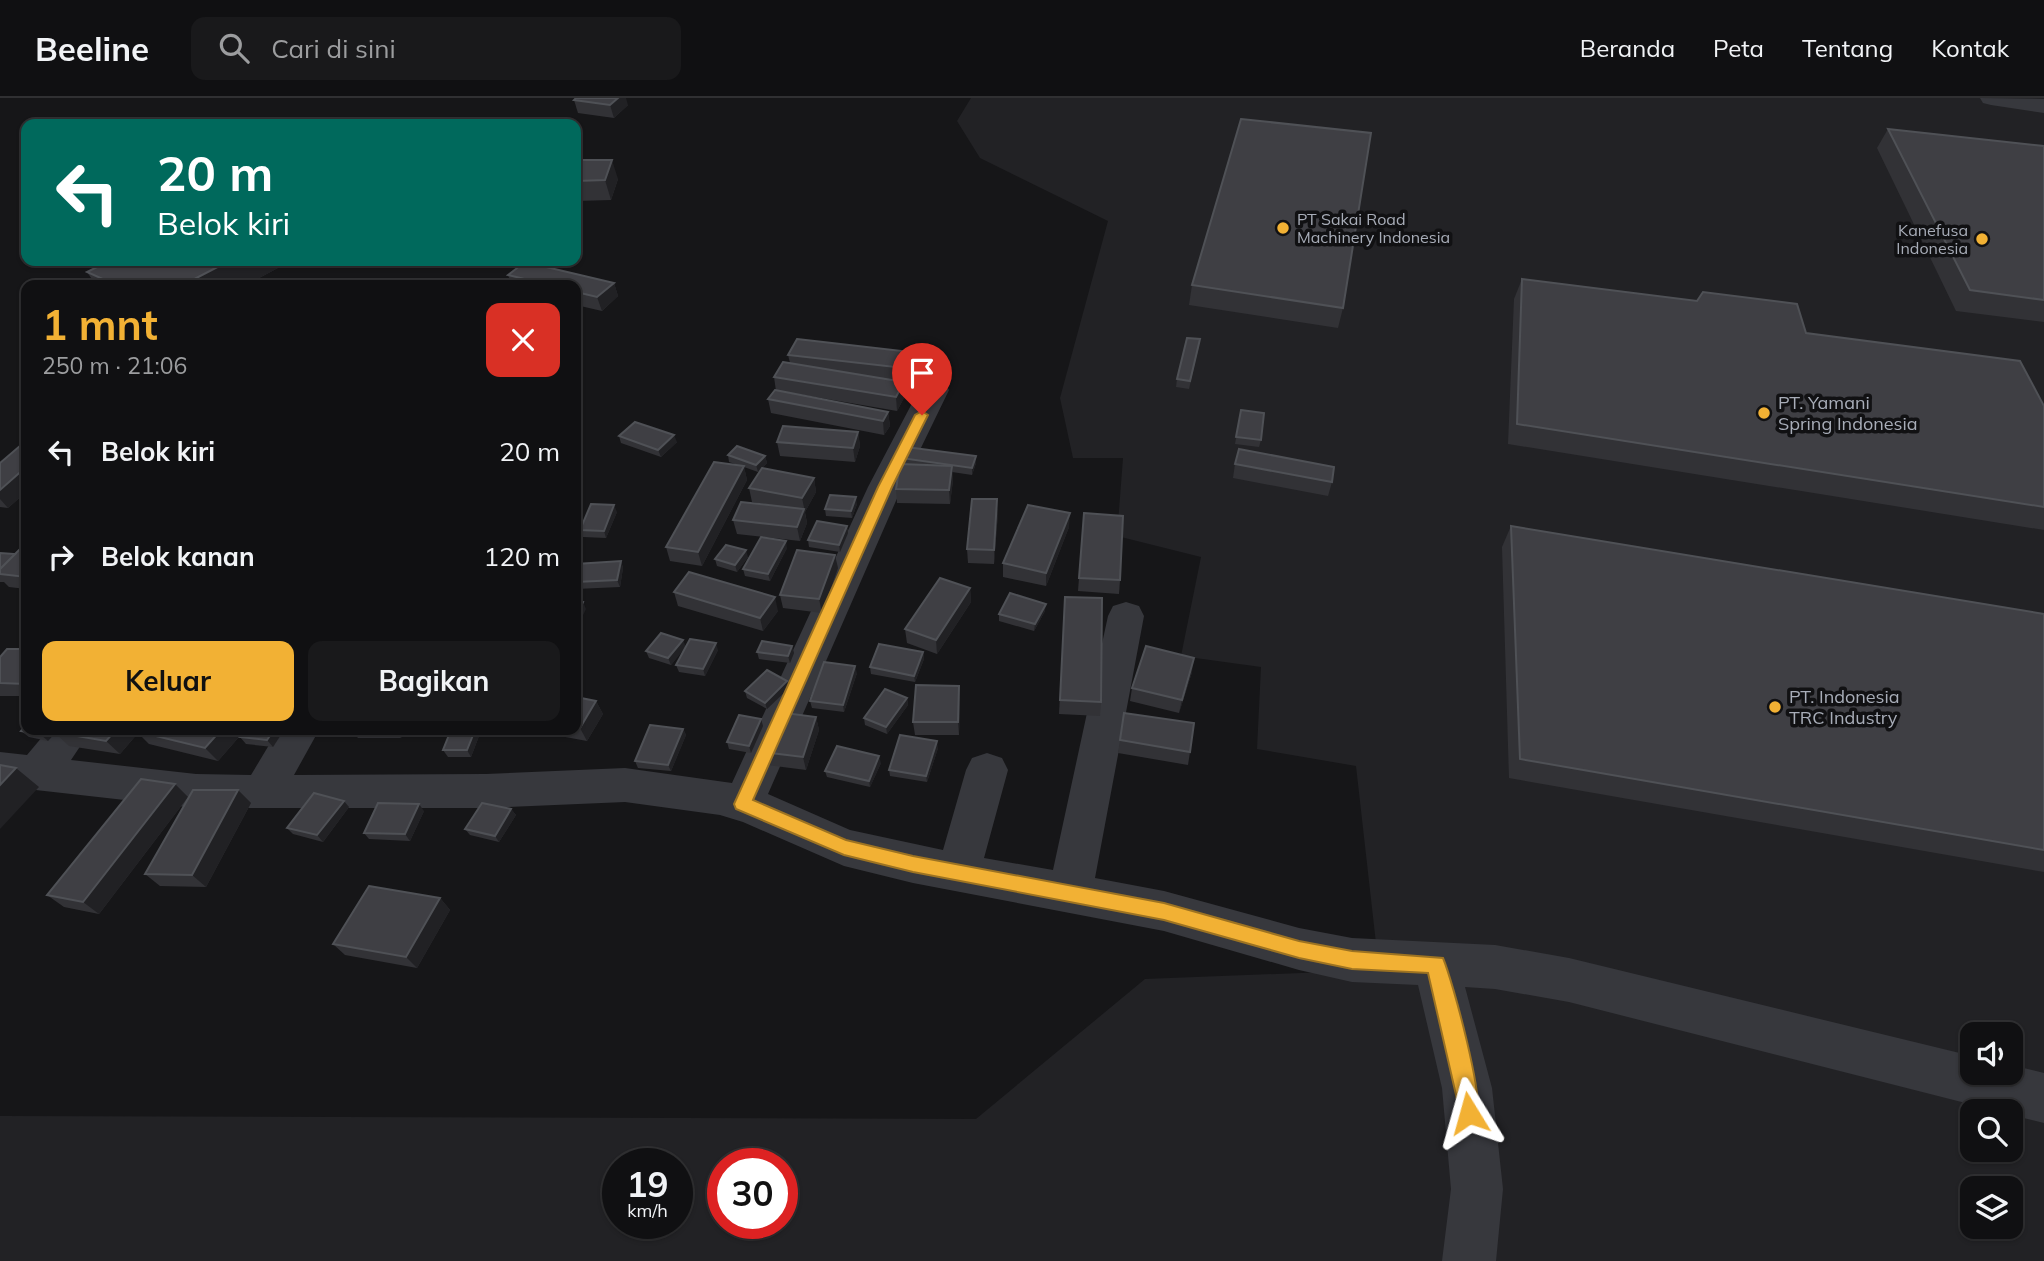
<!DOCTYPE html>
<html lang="id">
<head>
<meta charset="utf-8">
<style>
	body { margin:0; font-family:Mulish,sans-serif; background:#19191b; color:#f1f3f6; height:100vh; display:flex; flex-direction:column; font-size:26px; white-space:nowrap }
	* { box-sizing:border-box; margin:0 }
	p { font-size:23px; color:#9c9d9f }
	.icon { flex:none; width:38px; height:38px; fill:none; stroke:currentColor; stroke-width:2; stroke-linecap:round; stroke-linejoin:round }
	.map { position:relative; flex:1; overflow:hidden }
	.drawer { position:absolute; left:21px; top:182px; width:560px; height:455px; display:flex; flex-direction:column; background:#101012; border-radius:14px; box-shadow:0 2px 5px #0004,0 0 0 2px #303032 }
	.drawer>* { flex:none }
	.hud { position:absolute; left:21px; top:21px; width:560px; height:147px; border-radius:14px; box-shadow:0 2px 5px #0004,0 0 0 2px #303032; background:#00695c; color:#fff; overflow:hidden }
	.controls { position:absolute; left:1960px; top:924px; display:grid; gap:14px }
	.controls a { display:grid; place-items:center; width:63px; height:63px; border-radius:14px; background:#101012; box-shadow:0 2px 5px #0004,0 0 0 2px #303032; font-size:35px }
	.speed { position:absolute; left:602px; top:1050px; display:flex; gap:14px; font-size:35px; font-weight:700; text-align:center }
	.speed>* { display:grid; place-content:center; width:91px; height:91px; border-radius:50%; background:#101012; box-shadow:0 2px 5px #0004,0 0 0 2px #303032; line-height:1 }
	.speed small { font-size:18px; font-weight:400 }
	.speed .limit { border:10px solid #d22; background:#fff; color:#111 }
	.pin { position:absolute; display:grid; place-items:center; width:60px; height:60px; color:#fff; margin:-72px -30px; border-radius:50% 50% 50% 0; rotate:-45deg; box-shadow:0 0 7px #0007 }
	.pin .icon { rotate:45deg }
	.me { position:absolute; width:77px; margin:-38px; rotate:352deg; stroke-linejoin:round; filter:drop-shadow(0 0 5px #0008) }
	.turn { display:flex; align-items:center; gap:24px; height:147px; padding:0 21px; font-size:32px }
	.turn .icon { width:91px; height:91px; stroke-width:2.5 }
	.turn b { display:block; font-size:49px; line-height:60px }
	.round { display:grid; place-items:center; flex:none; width:74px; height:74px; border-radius:14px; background:#19191b }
	.head { display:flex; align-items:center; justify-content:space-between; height:119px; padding:0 21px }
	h1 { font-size:42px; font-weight:700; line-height:52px; color:#f2b134 }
	.action { display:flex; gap:14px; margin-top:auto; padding:14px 21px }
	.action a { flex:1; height:80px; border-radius:14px; background:#f2b134; color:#111; font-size:28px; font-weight:700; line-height:80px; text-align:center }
	.action a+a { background:#19191b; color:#f1f3f6 }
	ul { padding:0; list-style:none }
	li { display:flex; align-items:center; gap:21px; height:105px; padding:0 21px }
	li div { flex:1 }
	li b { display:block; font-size:26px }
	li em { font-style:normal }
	header { display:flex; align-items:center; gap:42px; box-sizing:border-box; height:98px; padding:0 35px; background:#101012; border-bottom:2px solid #303032 }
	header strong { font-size:33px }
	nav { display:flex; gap:38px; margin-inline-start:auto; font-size:24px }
	.search { width:490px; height:63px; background:#19191b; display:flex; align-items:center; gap:18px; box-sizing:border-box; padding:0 24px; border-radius:14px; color:#9c9d9f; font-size:26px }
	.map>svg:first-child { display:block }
	.built { fill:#222225; fill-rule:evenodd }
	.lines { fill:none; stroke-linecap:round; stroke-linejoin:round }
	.minor { fill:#37383d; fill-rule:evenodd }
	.wall { fill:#323236 }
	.shaded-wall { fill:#212124 }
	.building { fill:#3f3f44; stroke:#4f5156; stroke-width:2 }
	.route { fill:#f2b134; stroke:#9d7322; stroke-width:2 }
	.poi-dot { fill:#f2b134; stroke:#111113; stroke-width:2.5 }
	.labels { text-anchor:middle; stroke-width:7; stroke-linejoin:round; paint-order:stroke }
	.far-poi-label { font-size:16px; fill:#a8adb8; stroke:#111113; text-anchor:start }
	.poi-label { font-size:18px; fill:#a8adb8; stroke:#111113; text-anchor:start }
</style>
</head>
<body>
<header>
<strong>Beeline</strong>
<div class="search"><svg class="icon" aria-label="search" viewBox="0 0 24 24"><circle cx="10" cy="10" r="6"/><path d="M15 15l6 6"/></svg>Cari di sini</div>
<nav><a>Beranda</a><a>Peta</a><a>Tentang</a><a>Kontak</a></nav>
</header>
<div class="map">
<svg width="2044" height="1163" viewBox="0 0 2044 1163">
	<rect width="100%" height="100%" fill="#161618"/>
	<path class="built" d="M971,0H2044V1163H0V1018L976,1021L1145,881L1379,872L1356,668L1257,651L1261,569L1181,558L1201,459L1117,438L1123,360H1073L1060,300L1108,123L980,60L957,23ZM1972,936H2011V975H1972ZM1972,1013H2011V1052H1972ZM618,1066H677V1125H618ZM723,1066H782V1125H723ZM1972,1090H2011V1129H1972Z"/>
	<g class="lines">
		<g class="minor">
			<path d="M1980,0L2044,1V15L1991,7L1983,5Z"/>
			<path d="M934,283L945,285L949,292L902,389L768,696L850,732L943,752L966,672L972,660L987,655L1002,660L1008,672L984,760L1053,772L1108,518L1113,508L1126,504L1139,508L1144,518L1095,780L1164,793L1299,830L1352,840L1495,847L1569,860L1972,958V975H2011V967L2044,975V1025L2011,1017V1013H1997L1569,904L1495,891L1465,889L1492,990L1503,1091L1496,1163H1442L1451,1091L1442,990L1418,887L1352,884L1299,872L1164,833L913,785L844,768L743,724L720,717L625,704L486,710H196L0,688V654L27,657L48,632H91L71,662L196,676L251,677L278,632H319L294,677L486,676L625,670L732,685L868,389L919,292L923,285Z"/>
		</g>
	</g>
	<g class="wall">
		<path d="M574,2L628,7L614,20L578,15Z"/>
		<path d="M1888,31L2044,48V224L1956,213L1877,50Z"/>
		<path d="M576,62L618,81L611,102L576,103Z"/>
		<path d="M51,163H81L69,169Z"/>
		<path d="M291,163L246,187H96L87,174Z"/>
		<path d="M508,177L614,185L618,198L602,213L576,207V187H512Z"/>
		<path d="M1522,181L1697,203L1806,235L2044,308V432L1508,346L1514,201Z"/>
		<path d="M1192,187L1343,210L1338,230L1189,207Z"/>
		<path d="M1199,248L1189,291L1176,289L1177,281Z"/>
		<path d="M911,254L912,267L906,284L897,283L904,284L905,298L897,313L792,295L888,314L890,328L884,337L771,315L768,301L776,293L774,279L790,265L788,257Z"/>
		<path d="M1241,312L1261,342L1259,349L1235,346Z"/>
		<path d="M858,334L860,348L855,364L780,358L777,344Z"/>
		<path d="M619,338L677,344L661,359L621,345Z"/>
		<path d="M26,348V394L8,410L0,409V365Z"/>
		<path d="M728,357L765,358L767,365L758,374L744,369L747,382L702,468L670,463L666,449L738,367L729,364Z"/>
		<path d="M976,358V365L972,377L952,374L953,382L950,406L897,405L896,391L902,366L901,360Z"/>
		<path d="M1235,366L1332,384L1328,398L1233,380Z"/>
		<path d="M814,380L816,394L805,414L807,425L800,443L737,436L733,422L771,407L752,404L749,390Z"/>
		<path d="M857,406L852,420L826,418L825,411Z"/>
		<path d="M617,414L606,440L583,439L580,432Z"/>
		<path d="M998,415L994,466L968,465L967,451Z"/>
		<path d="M1084,415L1120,482L1119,496L1078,493Z"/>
		<path d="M847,428L848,435L840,454L809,449L808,442Z"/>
		<path d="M1511,428L2044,516V774L1509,680L1502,449Z"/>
		<path d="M1069,429L1046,488L1003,479V465Z"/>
		<path d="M787,450L770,483L745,478L743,471Z"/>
		<path d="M26,451V491L9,489L4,484H0V455L15,456Z"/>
		<path d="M748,459L737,474L717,468L715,461Z"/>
		<path d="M621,463L623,470L620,489L576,491V466Z"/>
		<path d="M838,470L822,515L783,510L780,497Z"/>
		<path d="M970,490L971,504L937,556L907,545L905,531Z"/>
		<path d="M674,494L778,513L763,533L678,508Z"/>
		<path d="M1065,499L1101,604L1100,618L1059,616Z"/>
		<path d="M1045,513L1034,533L999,523V516Z"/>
		<path d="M792,548L794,555L790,565L759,561L757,554Z"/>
		<path d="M685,549L671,567L649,560L646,553L686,549L718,552L705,578L679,574L676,567Z"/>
		<path d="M26,551V598H0V559Z"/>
		<path d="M923,554L924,561L915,584L871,576L870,569Z"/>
		<path d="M1192,574L1179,615L1130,603L1132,590Z"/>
		<path d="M857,575L844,614L812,610L810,603Z"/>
		<path d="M787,583L789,590L767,611L747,600L745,593Z"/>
		<path d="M576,599L596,603L603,616L587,643L533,633L532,632H576Z"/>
		<path d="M907,600L908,607L887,636L865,627L864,620Z"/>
		<path d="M960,601L959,637H915L913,624Z"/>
		<path d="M816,619L819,632L806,672L767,667L763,654Z"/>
		<path d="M761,621L763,628L751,655L729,651L727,644Z"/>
		<path d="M683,631L686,637L671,673L638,670L635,663Z"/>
		<path d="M26,632H245L218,663L149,646L138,635L120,656L69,648L55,635L48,643L29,639L21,633Z"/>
		<path d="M284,632L273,649L246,646L240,639Z"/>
		<path d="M405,632L401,640H358L352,633Z"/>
		<path d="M475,632L479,638L471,659H448L443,652Z"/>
		<path d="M1120,642L1190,654L1188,667L1118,655Z"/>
		<path d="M938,650L927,684L890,678L889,672Z"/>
		<path d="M881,665L870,689L827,679L825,673Z"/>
		<path d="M175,686L188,699L99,816L64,809L47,797Z"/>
		<path d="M238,692L251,705L206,789L160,788L145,776Z"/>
		<path d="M349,709L323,744L293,736L287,730Z"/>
		<path d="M511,711L516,717L499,744L470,737L465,731Z"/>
		<path d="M424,713L410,743L369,741L364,735Z"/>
		<path d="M440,800L450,812L417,870L345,857L333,846Z"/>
	</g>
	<g class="shaded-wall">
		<path d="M618,0H626L628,7L614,20L610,7Z"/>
		<path d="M612,62L618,81L611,102L605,82Z"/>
		<path d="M64,163H81L69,169Z"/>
		<path d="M229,163H291L246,187H183Z"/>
		<path d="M614,185L618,198L602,213L597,199Z"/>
		<path d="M911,254L912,267L906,284L904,270Z"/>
		<path d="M904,284L905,298L897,313L896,299Z"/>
		<path d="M888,314L890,328L884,337L883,323Z"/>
		<path d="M858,334L860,348L855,364L853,350Z"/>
		<path d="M674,337L677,344L661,359L658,352Z"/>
		<path d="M765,358L767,365L758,374L756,367Z"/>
		<path d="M976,358V365L972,377V370Z"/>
		<path d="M744,368L747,382L702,468L698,454Z"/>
		<path d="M952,368L953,382L950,406L949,392Z"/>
		<path d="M26,369V394L8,410L0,401V392Z"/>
		<path d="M814,380L816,394L805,414L802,400Z"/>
		<path d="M856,399L857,406L852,420L851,413Z"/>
		<path d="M997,401L998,415L994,466V452Z"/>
		<path d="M614,407L617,414L606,440L604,433Z"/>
		<path d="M804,411L807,425L800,443L797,429Z"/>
		<path d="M1070,415L1069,429L1046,488V475Z"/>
		<path d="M847,428L848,435L840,454L839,447Z"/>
		<path d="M786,443L787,450L770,483L768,476Z"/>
		<path d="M746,452L748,459L737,474L735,467Z"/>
		<path d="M835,457L838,470L822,515L819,501Z"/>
		<path d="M621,463L623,470L620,489L617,482Z"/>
		<path d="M970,490L971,504L937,556L936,542Z"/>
		<path d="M775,499L778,513L763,533L760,520Z"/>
		<path d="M583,504L586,511L576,532V519Z"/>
		<path d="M1046,506L1045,513L1034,533L1035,526Z"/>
		<path d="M683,542L686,549L671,567L668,560Z"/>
		<path d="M716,545L718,552L705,578L703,571Z"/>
		<path d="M792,548L794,555L790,565L788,558Z"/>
		<path d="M923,554L924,561L915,584L914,578Z"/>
		<path d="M1194,560L1192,574L1179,615L1182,602Z"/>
		<path d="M855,568L857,575L844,614L843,607Z"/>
		<path d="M787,583L789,590L767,611L765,605Z"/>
		<path d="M959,588L960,601L959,637L958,624Z"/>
		<path d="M907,600L908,607L887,636L886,629Z"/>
		<path d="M596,603L603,616L587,643L580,630Z"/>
		<path d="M816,619L819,632L806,672L803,659Z"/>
		<path d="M761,621L763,628L751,655L749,648Z"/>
		<path d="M683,631L686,637L671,673L668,667Z"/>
		<path d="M44,632H58L48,643L40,636Z"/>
		<path d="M116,632H141L135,633L138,635L120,656L106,643Z"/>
		<path d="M221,632H245L218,663L205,650Z"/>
		<path d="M274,632H284L273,649L267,642Z"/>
		<path d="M397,632H405L401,640L396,633Z"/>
		<path d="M475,632L479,638L471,659L467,652Z"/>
		<path d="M937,643L938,650L927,684L926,678Z"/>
		<path d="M879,658L881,665L870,689L869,683Z"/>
		<path d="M16,670L39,689L0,731V687Z"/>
		<path d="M175,686L188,699L99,816L83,804Z"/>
		<path d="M238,692L251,705L206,789L192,777Z"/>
		<path d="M344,703L349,709L323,744L317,737Z"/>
		<path d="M419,706L424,713L410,743L405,736Z"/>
		<path d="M511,711L516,717L499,744L495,738Z"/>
		<path d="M440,800L450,812L417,870L406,859Z"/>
	</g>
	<g class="building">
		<path d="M576,0H618L610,7L574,2Z"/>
		<path d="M1241,21L1371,35L1343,210L1192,187Z"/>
		<path d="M1888,31L2044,48V202L1970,192Z"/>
		<path d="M576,62H612L605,82L576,83Z"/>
		<path d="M109,163H229L183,187H116L87,174Z"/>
		<path d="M525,164L614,185L597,199L576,194V187H549L508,177Z"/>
		<path d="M1522,181L1697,203L1703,194L1797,206L1806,235L2020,263L2044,308V409L1517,326Z"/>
		<path d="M1187,240L1200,241L1190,283L1177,281Z"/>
		<path d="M797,241L911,254L904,270L788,257Z"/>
		<path d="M783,264L904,284L896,299L774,279Z"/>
		<path d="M775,292L888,314L883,323L768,301Z"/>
		<path d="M1241,312L1264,315L1261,342L1236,339Z"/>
		<path d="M635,324L674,337L658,352L619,338Z"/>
		<path d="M783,328L858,334L853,350L777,344Z"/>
		<path d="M21,347L26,348V369L0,392V365Z"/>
		<path d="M737,348L765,358L756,367L728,357Z"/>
		<path d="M906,349L976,358L972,370L901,360Z"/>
		<path d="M1239,351L1334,369L1332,384L1235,366Z"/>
		<path d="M714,364L744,368L698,454L666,449Z"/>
		<path d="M900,366L952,368L949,392L896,391Z"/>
		<path d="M762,370L814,380L802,400L749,390Z"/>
		<path d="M830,397L856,399L851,413L825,411Z"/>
		<path d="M972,401H997L994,452L967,451Z"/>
		<path d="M741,404L804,411L797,429L733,422Z"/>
		<path d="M591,406L614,407L604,433L580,432Z"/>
		<path d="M1028,407L1070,415L1046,475L1003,465Z"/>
		<path d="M1084,415L1123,418L1120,482L1079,480Z"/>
		<path d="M817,423L847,428L839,447L808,442Z"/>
		<path d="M1511,428L2044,516V752L1520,661Z"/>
		<path d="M761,439L786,443L768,476L743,471Z"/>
		<path d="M726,447L746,452L735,467L715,461Z"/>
		<path d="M21,450L26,451V479L0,476V471Z"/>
		<path d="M797,452L835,457L819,501L780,497Z"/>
		<path d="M0,455L15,456L0,471Z"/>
		<path d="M621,463L617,482L576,484V466Z"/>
		<path d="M689,474L775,499L760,520L674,494Z"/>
		<path d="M940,480L970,490L936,542L905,531Z"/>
		<path d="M1010,495L1046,506L1035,526L999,516Z"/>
		<path d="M1065,499L1102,500L1101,604L1060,602Z"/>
		<path d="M576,503L583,504L576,519Z"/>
		<path d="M661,535L683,542L668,560L646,553Z"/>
		<path d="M690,541L716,545L703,571L676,567Z"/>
		<path d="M762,543L792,548L788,558L757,554Z"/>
		<path d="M879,546L923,554L914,578L870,569Z"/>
		<path d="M1146,548L1194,560L1182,602L1132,590Z"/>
		<path d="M7,551H26V586L0,585V559Z"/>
		<path d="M824,564L855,568L843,607L810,603Z"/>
		<path d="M767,572L787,583L765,605L745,593Z"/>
		<path d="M916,587L959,588L958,624H913Z"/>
		<path d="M885,591L907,600L886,629L864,620Z"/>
		<path d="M576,599L596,603L580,630H576Z"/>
		<path d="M777,614L816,619L803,659L763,654Z"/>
		<path d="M1124,615L1194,625L1190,654L1120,642Z"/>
		<path d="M739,617L761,621L749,648L727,644Z"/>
		<path d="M26,627V632H44L40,636L21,633Z"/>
		<path d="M650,627L683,631L668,667L635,663Z"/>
		<path d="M56,632H116L106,643L54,634Z"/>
		<path d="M136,632H221L205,650L135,633Z"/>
		<path d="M246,632H274L267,642L240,639Z"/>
		<path d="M353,632H397L396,633H352Z"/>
		<path d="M451,632H475L467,652H443Z"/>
		<path d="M900,637L937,643L926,678L889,672Z"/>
		<path d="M837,648L879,658L869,683L825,673Z"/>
		<path d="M0,667L16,670L0,687Z"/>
		<path d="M141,681L175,686L83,804L47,797Z"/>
		<path d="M193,692H238L192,777L145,776Z"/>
		<path d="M314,695L344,703L317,737L287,730Z"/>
		<path d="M378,705L419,706L405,736L364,735Z"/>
		<path d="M482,705L511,711L495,738L465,731Z"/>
		<path d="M369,788L440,800L406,859L333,846Z"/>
	</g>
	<path class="route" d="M922,313L928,317L892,389L753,702L846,742L913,758L1164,805L1299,843L1352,853L1443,860C1453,884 1485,1002 1477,1023L1469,1026L1462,1023L1428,875L1352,871L1299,860L1164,822L913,774L844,757L736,711L734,706L878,389L915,317Z"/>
	<g class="poi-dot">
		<circle cx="1283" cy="130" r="7"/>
		<circle cx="1982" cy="141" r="7"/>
		<circle cx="1764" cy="315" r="7"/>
		<circle cx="1775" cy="609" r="7"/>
	</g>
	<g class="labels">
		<g class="far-poi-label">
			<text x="1297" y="127">PT Sakai Road<tspan x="1297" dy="18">Machinery Indonesia</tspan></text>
			<text x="1968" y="138" text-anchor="end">Kanefusa<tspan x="1968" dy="18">Indonesia</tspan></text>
		</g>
		<g class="poi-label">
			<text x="1778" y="311">PT. Yamani<tspan x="1778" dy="21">Spring Indonesia</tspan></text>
			<text x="1789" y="605">PT. Indonesia<tspan x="1789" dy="21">TRC Industry</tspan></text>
		</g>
	</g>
</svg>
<div class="controls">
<a><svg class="icon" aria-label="sound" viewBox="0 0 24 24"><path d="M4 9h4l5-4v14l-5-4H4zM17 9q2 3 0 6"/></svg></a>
<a><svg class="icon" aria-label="search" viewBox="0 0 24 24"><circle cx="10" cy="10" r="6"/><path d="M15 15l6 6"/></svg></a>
<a><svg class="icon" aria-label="layers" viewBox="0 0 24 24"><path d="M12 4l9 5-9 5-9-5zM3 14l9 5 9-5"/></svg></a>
</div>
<div class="speed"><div>19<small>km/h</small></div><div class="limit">30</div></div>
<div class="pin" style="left:922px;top:317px;background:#d93025"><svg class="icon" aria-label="arrive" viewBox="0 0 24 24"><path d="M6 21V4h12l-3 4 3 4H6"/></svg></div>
<svg class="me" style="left:1469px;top:1015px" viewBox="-20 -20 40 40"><path d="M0-17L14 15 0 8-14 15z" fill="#f2b134" stroke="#fff" stroke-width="4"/></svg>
<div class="hud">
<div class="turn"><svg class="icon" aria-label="left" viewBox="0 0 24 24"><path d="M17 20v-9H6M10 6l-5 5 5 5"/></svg><div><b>20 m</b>Belok kiri</div></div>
</div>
<section class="drawer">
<div class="head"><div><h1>1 mnt</h1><p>250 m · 21:06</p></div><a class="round" style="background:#d93025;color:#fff"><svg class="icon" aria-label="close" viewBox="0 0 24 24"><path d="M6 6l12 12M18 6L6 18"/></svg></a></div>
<ul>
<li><svg class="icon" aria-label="left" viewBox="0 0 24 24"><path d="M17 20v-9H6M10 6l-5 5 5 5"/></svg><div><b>Belok kiri</b></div><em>20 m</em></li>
<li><svg class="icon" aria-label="right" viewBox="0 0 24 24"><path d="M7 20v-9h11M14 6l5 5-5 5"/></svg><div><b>Belok kanan</b></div><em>120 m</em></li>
</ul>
<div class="action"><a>Keluar</a><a>Bagikan</a></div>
</section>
</div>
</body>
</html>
